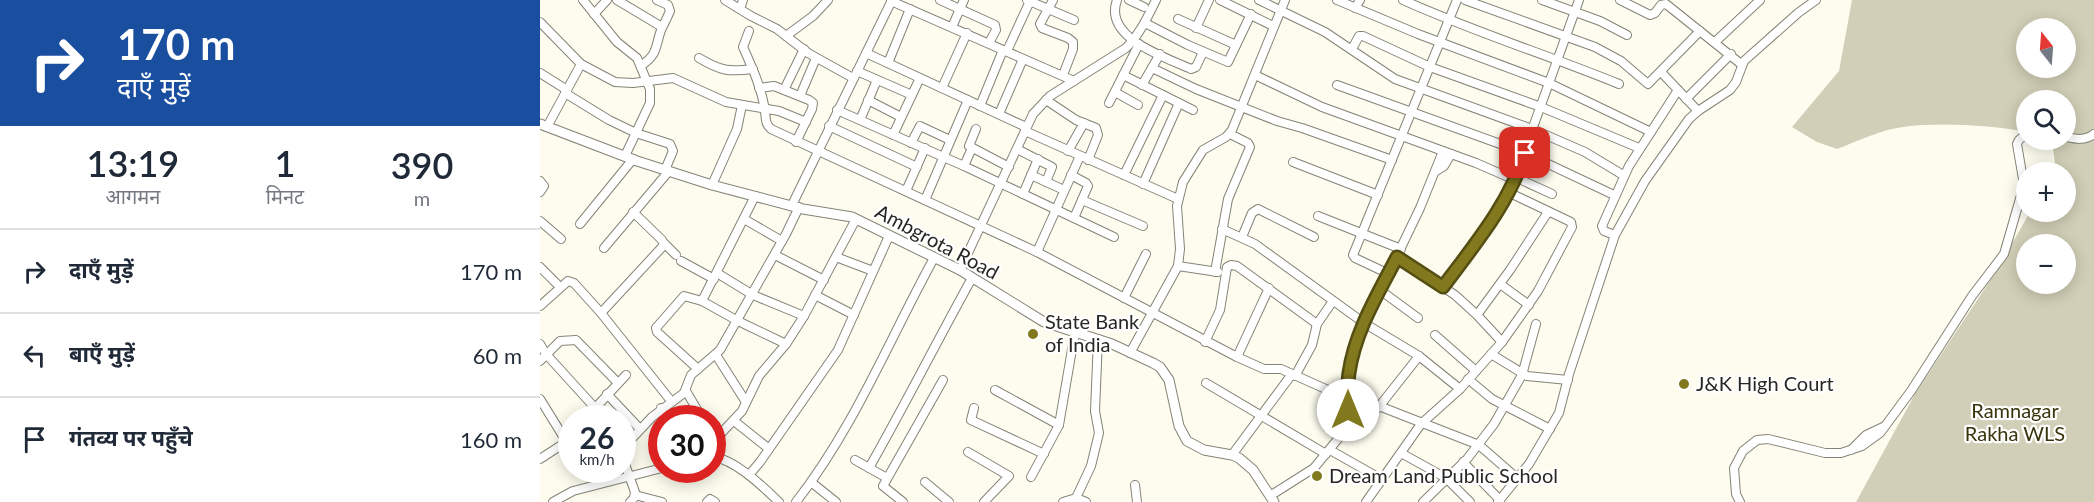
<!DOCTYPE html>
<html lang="hi">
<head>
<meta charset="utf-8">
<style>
	body { margin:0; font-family:Lato,"Noto Sans Devanagari",sans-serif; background:#f2f2f3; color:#1f2937; height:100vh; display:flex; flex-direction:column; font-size:22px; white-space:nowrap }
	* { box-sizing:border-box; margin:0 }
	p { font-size:20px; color:#747a83 }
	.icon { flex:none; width:33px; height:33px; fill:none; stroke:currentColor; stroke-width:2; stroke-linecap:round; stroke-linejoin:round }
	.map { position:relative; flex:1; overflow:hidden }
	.panel { display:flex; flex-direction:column; background:#fff; width:540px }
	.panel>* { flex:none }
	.hud { background:#1a4fa0; color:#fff; overflow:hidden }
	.needle { width:39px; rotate:343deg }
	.buttons { position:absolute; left:1476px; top:18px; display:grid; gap:12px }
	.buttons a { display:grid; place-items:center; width:60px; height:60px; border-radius:50%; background:#fff; box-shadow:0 3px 15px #0003; font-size:30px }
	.speed { position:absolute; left:18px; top:405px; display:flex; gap:12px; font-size:30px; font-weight:700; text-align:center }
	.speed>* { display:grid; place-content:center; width:78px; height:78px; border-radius:50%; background:#fff; box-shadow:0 3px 15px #0003; line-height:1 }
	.speed small { font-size:15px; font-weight:400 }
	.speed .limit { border:9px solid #d22; background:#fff; color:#111 }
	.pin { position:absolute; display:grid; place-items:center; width:51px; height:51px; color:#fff; margin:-26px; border-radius:12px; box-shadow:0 3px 9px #0006 }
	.me { position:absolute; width:66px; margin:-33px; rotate:0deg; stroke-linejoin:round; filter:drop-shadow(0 0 4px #0008) }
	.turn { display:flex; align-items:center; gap:21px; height:126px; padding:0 18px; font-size:27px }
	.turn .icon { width:78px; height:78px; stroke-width:2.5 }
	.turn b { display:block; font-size:42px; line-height:51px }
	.eta { display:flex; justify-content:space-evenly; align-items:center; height:102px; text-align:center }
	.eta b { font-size:36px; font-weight:600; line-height:42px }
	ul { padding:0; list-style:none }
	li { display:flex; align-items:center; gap:18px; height:84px; padding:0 18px; border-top:2px solid #e0e1e3 }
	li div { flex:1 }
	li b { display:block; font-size:22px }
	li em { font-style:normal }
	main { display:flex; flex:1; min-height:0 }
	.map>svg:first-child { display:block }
	.green { fill:#d1cfb7; fill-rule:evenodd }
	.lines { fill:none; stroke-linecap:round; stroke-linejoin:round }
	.minor-casing { stroke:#848377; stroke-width:10 }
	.major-casing { stroke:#848377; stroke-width:11 }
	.minor { stroke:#fff; stroke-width:8 }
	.major { stroke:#fff; stroke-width:9 }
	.route-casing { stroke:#544e13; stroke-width:15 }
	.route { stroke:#82781d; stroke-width:10 }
	.poi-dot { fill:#82781d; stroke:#fff; stroke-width:2 }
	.labels { text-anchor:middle; stroke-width:4.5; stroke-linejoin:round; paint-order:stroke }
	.street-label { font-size:20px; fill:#282723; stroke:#fff }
	.poi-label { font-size:20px; fill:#282723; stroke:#fff; text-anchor:start }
	.park-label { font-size:20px; fill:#39340c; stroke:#fff }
</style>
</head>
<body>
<main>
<section class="panel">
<div class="hud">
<div class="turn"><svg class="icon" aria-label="right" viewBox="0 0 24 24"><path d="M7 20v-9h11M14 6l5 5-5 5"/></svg><div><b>170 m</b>दाएँ मुड़ें</div></div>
</div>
<div class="eta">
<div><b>13:19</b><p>आगमन</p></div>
<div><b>1</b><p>मिनट</p></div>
<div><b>390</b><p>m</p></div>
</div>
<ul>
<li><svg class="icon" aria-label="right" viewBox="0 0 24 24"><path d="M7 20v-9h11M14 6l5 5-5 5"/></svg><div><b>दाएँ मुड़ें</b></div><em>170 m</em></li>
<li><svg class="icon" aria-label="left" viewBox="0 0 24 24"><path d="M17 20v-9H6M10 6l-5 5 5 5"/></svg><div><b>बाएँ मुड़ें</b></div><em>60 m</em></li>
<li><svg class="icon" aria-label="arrive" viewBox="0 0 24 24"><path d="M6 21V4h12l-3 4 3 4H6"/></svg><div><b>गंतव्य पर पहुँचे</b></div><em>160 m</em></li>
</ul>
</section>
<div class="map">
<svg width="1554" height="502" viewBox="0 0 1554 502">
	<rect width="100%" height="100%" fill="#fdfcef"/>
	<path class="green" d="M1312,0H1554V502H1316L1375,394L1457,270L1490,212H1526V172H1510L1515,163L1512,140H1526V100H1486V132C1451,125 1398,122 1363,127C1340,130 1318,141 1297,149L1277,142L1252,127L1299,71ZM1486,28H1526V68H1486ZM1486,244H1526V284H1486Z"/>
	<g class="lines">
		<g class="minor-casing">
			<g id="minor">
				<path d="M43,0L77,42L97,58L110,89V103L85,156"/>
				<path d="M77,0L122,27"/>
				<path d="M185,0L211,16L237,29L268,53L313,78"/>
				<path d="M400,0L455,25L456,30L449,43"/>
				<path d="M487,0L534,20"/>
				<path d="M513,0L500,24L502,28L528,38L533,42V49L523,75"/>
				<path d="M577,0C563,38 625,57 651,69L656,67L663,52"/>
				<path d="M589,0L604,7"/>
				<path d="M680,0L733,26"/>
				<path d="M719,0L785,32L855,79L992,129L1045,152L1083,175"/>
				<path d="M797,0L878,34L1009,83L1111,132"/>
				<path d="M863,0C934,32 1008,55 1079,84"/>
				<path d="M925,0L1055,47L1081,61L1108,84L1160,31"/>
				<path d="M1002,0L1060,21L1087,35"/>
				<path d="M1080,0L1110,15L1115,13L1121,5L1126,4L1201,64"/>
				<path d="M351,1L534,81"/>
				<path d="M815,8L820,0"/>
				<path d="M200,9L203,0"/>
				<path d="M54,14L67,0"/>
				<path d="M638,19L696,45"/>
				<path d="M0,22L41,64L7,127"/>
				<path d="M605,23L648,45L688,62L711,14"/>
				<path d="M412,27L424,0"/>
				<path d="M656,28L669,0"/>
				<path d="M209,31L203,47C212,67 222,89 225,111C226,119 225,124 231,129L497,252L697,357L724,369H741L808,399"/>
				<path d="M246,36L273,16L288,0"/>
				<path d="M1175,42L1220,0"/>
				<path d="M812,49L819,36H823L890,67L1001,107L1099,148"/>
				<path d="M467,51L490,1"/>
				<path d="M326,53L486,127"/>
				<path d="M159,58C181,71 188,72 213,69"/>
				<path d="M348,63L370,9"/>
				<path d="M41,64L75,82L93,83L133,78L186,102L239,111L266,122"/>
				<path d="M102,65C118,54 115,47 121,30C124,24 127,18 130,11L128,5L117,0"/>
				<path d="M612,68L656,89L737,121L762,128L852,160"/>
				<path d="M317,71L372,95"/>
				<path d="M1121,72L1158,111"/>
				<path d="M0,73L27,90"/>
				<path d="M583,75L653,110"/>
				<path d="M715,75L782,107L936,163L966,176L975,177L1039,0"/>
				<path d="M602,85L620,54"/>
				<path d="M797,85L985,153L1074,195"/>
				<path d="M219,88L234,86L269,100L273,103L272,109L256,142"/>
				<path d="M402,88L427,33"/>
				<path d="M244,90L264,49"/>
				<path d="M575,92L598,105"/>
				<path d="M25,93L69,120L96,133L130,144L133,151L125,170"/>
				<path d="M260,96L276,58"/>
				<path d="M1146,99L1191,54"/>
				<path d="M328,100L361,117"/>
				<path d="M506,100L536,120L556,128L558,135L548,160"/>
				<path d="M569,103L599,44"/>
				<path d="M440,106L463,50"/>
				<path d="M297,110L424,166L574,237"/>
				<path d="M459,114L483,59"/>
				<path d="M320,120L337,80"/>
				<path d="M289,126L377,167"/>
				<path d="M436,129L429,146L469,167"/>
				<path d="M485,131L638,199"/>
				<path d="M353,135L380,78"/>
				<path d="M1526,137C1536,139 1545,141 1554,134"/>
				<path d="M371,143L380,126L410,140"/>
				<path d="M477,149L512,167L506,182"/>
				<path d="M528,151L544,123"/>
				<path d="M753,162L838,195"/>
				<path d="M424,166L432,148"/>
				<path d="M896,171L904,166L911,154"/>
				<path d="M491,175L524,190"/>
				<path d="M531,175L546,183L548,186L534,218"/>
				<path d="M584,175L623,95"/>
				<path d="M0,181L4,186L0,192"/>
				<path d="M603,184L639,103"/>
				<path d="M172,185L197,129L202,105"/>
				<path d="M366,191L385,148"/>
				<path d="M483,194L498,159"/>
				<path d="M385,200L428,100"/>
				<path d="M542,200L603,226"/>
				<path d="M252,205L352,0"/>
				<path d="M93,212L122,240L124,245L61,313L131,401"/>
				<path d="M778,216L861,249"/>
				<path d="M204,219L242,241"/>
				<path d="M0,221L21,239"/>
				<path d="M40,224L93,159"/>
				<path d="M682,229L715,244L824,323L879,356L920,389"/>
				<path d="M1075,235L1105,181L1149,119L1158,111L1190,90L1196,82L1204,61L1258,13L1276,0"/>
				<path d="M702,237L712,213L718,209L774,237"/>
				<path d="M124,243L136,255"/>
				<path d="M64,248L129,171"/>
				<path d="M497,252L540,156"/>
				<path d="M235,255L284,280"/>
				<path d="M296,257L333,271"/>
				<path d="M857,257L915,295L937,315L962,342"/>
				<path d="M141,261L174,279"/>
				<path d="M638,266L678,272"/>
				<path d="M0,267L20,287"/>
				<path d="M420,270L493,114L510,96L586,48C600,34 607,18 616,0"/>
				<path d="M675,272L688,199L710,147L708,143L690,134"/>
				<path d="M177,273L213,295L264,316"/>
				<path d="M849,274L815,258L813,255L917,0"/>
				<path d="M960,284L989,305"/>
				<path d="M903,287C929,253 961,218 975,177L1012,194"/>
				<path d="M840,290L878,318"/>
				<path d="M275,295L314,315"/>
				<path d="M584,298L606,254"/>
				<path d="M162,301L198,321L246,344"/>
				<path d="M0,306L28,281L34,283L61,313"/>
				<path d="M937,315L970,270L1008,212"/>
				<path d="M895,335L936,371"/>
				<path d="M665,342L680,310L687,267L691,265L697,266L777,324"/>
				<path d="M0,344L6,354L55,408"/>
				<path d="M590,353L638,266L640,249L637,206L643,182L663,150L686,137L692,130L745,0"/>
				<path d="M951,354L987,376L1028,380"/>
				<path d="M176,355L206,402"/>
				<path d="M697,357L729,288"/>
				<path d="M0,361L20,341L36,340L78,383"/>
				<path d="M158,369L117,332L116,328L144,296L162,301L215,196"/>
				<path d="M755,376L772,345L777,324L793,301"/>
				<path d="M928,379L952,399L1010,429"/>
				<path d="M666,383L786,454"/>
				<path d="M455,390L519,425"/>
				<path d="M146,391L162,418"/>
				<path d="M67,394L100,429"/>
				<path d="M808,394L939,445L978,479"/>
				<path d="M0,399L26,441"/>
				<path d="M121,408L124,418"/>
				<path d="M434,408L431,420L504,454"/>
				<path d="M838,408L879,356"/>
				<path d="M46,418L86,375"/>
				<path d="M194,421L228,448"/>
				<path d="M172,443L202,411L219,376L246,344L264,316L316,219"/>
				<path d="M82,449L112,417L144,393L151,375L180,350L246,234L259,207"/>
				<path d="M790,450L843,480"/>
				<path d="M1311,450L1326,435L1345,426"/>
				<path d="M428,452L469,476L444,502"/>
				<path d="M861,453L906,478L930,502"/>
				<path d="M692,455L752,374"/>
				<path d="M82,456L95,492L94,498L90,502"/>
				<path d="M172,456C197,461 221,485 239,502"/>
				<path d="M0,459L20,446L32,436"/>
				<path d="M315,460L347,478"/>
				<path d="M923,462L960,500"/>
				<path d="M329,468C365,405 397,341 432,278"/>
				<path d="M209,475L220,462L298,350L349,236"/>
				<path d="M491,477L519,425L535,332"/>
				<path d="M271,482L296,502"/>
				<path d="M385,482L409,502"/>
				<path d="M595,485L597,502"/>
				<path d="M95,495L122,502"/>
				<path d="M730,496L774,468L802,434L808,410V375L819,335L880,208L903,151"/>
				<path d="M13,502L33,491L122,468"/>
				<path d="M167,502L170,499L175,502"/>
				<path d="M256,502C314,428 349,340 394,258"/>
				<path d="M363,502L343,486L403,380"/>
				<path d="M523,502L536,498"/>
				<path d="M546,502L536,498L551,466L559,433L555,411L558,339"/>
				<path d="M826,502L881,424L920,389L962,342L998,291L1032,227L1031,222L970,193"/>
				<path d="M883,502L927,459L954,424L982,375L996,324"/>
				<path d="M958,502L989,464L1019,413L1029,374L1075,235L1064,231L1062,226L1089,166L1138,90"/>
				<path d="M1200,502L1196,494L1194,468L1203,451L1217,440L1228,439L1285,453H1301L1322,446L1340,433L1371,391L1432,296L1464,254L1484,185L1477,144L1479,140L1486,134"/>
			</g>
		</g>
		<g class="major-casing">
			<path id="major" d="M0,124L97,161L172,185L263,209L312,217L420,270L504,322L572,344L613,363L620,367L629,380L639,426L647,441L664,450L692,455L699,458L713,470L734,502"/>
		</g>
		<use href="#minor" class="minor"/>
		<use href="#major" class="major"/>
	</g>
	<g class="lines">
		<g class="route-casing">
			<path id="route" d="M808,410C808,398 807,385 809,373C815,331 838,294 857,257L903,287C935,244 969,204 985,153"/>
		</g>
		<use href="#route" class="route"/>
	</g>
	<g class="poi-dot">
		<circle cx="493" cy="334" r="6"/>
		<circle cx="1144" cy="384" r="6"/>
		<circle cx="777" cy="476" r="6"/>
	</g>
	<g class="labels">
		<g class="street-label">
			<text transform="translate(397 242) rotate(28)" y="7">Ambgrota Road</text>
		</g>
		<g class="poi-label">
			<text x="505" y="329">State Bank<tspan x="505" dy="23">of India</tspan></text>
			<text x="1156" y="391">J&amp;K High Court</text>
			<text x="789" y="483">Dream Land Public School</text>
		</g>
		<g class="park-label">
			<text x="1475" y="418">Ramnagar<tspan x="1475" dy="23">Rakha WLS</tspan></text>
		</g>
	</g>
</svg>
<div class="buttons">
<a><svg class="needle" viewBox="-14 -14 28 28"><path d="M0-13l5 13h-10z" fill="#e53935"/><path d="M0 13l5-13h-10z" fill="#747a83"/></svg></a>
<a><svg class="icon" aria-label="search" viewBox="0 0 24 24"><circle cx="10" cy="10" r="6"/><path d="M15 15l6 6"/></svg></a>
<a>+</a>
<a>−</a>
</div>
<div class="speed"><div>26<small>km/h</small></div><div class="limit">30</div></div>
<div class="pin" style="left:985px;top:153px;background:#d93025"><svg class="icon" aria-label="arrive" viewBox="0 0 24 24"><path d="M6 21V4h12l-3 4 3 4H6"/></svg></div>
<svg class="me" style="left:808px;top:410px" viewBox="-20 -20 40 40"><circle r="19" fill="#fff"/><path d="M0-13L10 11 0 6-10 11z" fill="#82781d"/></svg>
</div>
</main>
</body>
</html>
